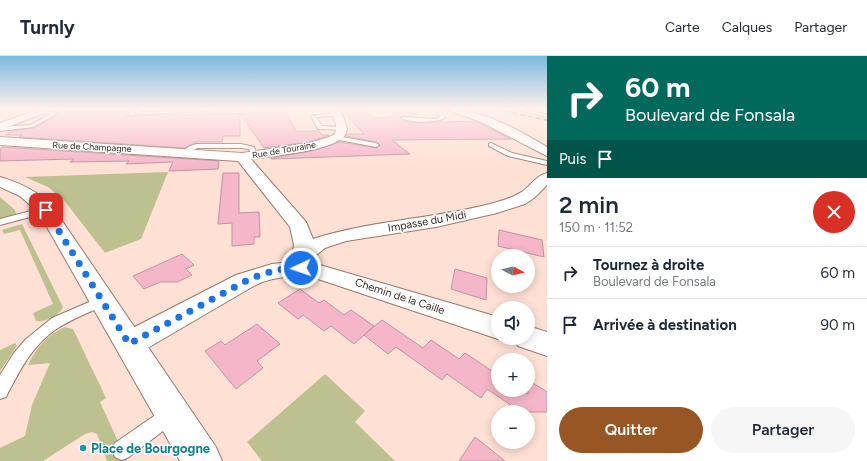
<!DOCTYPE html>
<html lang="fr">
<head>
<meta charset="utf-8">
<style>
	body { margin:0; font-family:Figtree,sans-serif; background:#f6f6f7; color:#1f2937; height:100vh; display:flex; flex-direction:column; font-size:15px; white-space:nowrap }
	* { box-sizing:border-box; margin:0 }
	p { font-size:13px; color:#747a83 }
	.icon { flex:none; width:22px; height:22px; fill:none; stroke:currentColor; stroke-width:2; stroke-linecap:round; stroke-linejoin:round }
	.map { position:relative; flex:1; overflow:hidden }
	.side { display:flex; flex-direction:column; background:#fff; width:320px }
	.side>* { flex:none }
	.banner { background:#00695c; color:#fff; overflow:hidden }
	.needle { width:26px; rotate:97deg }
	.fabs { position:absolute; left:491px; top:193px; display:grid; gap:8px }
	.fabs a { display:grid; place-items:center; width:44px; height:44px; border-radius:50%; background:#fff; box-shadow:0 2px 10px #0003; font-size:20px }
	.pin { position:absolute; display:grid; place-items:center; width:34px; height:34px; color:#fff; margin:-17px; border-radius:8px; box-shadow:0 2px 6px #0006 }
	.me { position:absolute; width:44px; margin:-22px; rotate:267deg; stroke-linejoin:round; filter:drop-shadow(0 0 3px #0008) }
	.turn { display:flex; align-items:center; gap:14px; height:84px; padding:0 12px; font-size:18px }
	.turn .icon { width:52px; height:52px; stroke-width:2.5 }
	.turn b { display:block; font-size:28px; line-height:34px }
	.then { display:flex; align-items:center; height:38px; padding:0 12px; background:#0003; gap:8px; font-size:15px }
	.round { display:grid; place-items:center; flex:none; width:42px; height:42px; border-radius:21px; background:#f6f6f7 }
	.head { display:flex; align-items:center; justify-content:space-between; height:68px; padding:0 12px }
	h1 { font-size:24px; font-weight:600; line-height:30px }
	.primary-button { display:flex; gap:8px; margin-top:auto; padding:8px 12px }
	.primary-button a { flex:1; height:46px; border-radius:24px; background:#985624; color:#fff; font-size:16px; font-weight:600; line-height:46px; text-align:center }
	.primary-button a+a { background:#f6f6f7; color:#1f2937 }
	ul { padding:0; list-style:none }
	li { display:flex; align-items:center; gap:12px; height:52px; padding:0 12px; border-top:1px solid #e0e1e3 }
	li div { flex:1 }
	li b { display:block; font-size:15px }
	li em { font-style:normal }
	header { display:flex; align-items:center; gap:24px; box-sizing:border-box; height:56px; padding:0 20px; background:#fff; border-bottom:1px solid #e0e1e3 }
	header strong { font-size:19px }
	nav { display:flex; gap:22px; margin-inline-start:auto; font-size:14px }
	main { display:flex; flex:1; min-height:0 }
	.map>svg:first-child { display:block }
	.green { fill:#bcc18f }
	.building { fill:#f6b6ca; stroke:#bb95a0 }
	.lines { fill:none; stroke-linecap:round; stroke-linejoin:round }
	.lane-casing { stroke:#9a786a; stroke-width:2 }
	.street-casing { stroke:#9a786a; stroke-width:2 }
	.secondary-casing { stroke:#9a786a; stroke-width:2 }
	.lane { fill:#fff; fill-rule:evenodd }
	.street { fill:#fff; fill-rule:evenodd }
	.secondary { fill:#fff; fill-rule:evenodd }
	.rail-casing { stroke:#89736b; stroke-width:2 }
	.rail { stroke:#fff; stroke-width:1.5; stroke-dasharray:4; stroke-linecap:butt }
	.route { stroke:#1a73e8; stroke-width:7; stroke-dasharray:0 12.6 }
	.culture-dot { fill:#0f9aa8; stroke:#fff; stroke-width:1.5 }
	.labels { text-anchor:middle; stroke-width:3; stroke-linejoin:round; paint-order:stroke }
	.far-street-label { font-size:9px; fill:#392a24; stroke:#fff }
	.street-label { font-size:11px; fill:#392a24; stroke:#fff }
	.near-culture-label { font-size:13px; font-weight:bold; fill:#0d838f; stroke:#fff; text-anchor:start }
</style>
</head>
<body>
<header>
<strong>Turnly</strong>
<nav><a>Carte</a><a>Calques</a><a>Partager</a></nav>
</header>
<main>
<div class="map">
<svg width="547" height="405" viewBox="0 0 547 405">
	<rect width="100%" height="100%" fill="#ffe0d4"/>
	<g class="green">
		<path d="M168,116L141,183L105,197L63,143L48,131L25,121Z"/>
		<path d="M0,141L15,154L16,158L0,163Z"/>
		<path d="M22,168L63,251C60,259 44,267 36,265L33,257L53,248L20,174L4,178L2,174Z"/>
		<path d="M65,271L73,273L106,342L100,346L127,405H107L97,378L92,376L85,378L43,405H0V392L25,380L32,349L50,307L28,309C36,292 48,278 65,271Z"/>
		<path d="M15,287L17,290L0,315V294Z"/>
		<path d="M325,318L365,355L355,366L395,405H262L247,386Z"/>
	</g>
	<g class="building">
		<path d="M349,53L365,55L373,62L390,61L395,56L418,57L414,60H403L400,61L408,67L474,65L511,83L392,84L410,98L271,103V102L312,95L340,86L376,92L380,90V89L376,86L346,80L347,78H364L343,55H347Z"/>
		<path d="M259,54H279L280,56H286L296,75H319L322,79H329L309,86L264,92L240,57V80H223L222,86H196L185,92L19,81L22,79H5L13,75L34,72L59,58V56L58,55H131L126,60L261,57Z"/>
		<path d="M3,91L219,105L218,113L169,115L173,106L126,108L129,105L70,106L74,103L0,105V93Z"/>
		<path d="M223,117H239V157L259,156L260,181H254V188L232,190V167L218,168Z"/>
		<path d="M499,174L542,184L544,201L498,190Z"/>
		<path d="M182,198L194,209L186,213L192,219L177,226H160L144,233L133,220Z"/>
		<path d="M455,213L487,222L486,244L451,233Z"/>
		<path d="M300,233L319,247L324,244L344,259L351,254L374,270L354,288L331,270L324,275L303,259L298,263L278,247Z"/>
		<path d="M382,264L423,292L431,284L459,303L465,297L498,319V334H521L528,338V324L547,336V356H521L487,333L481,342L447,318L442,324L396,291L388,298L364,279Z"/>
		<path d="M257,268L280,288L257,305L263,312L236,333L205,295L221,285L225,289Z"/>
		<path d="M475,381L505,405H459Z"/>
	</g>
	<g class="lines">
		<g class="lane-casing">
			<g id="lane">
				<path d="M137,53H142L140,55L143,56L250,53L143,58L135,57Z"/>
				<path d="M435,53H440L445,62C436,67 409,67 401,62L403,61L436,63L440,61Z"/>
				<path d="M514,53H524L547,59V61Z"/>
				<path d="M43,55L58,57L33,71L0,75V71L30,69L51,58L41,57Z"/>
				<path d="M337,57L339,59L316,61L322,70L342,71L344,72V74L318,73L311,60Z"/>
				<path d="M336,80L376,87L379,89L376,91L334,83L333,82Z"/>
				<path d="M491,87L512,97L547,105V109L508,100L489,90V88Z"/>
				<path d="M196,88H241L254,91L257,99L252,100L249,93L241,92H197L186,98L181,97L188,91Z"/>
				<path d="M46,151L49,152L50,154L49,156L0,169V163Z"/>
				<path d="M103,240L108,242L109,245L108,248C90,256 71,263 55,274C31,291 19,316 6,341L0,343V319L14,297L26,283L52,262Z"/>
				<path d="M170,350L176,353L179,359L176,365L129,401L122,404L115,401L112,394L115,387L164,353Z"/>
			</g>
		</g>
		<g class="street-casing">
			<g id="street">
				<path d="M41,53H55L0,74V67Z"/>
				<path d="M327,53H338L343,60L347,73C346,77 345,81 341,83C326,95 272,100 251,103L306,166L313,183C369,165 429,163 486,149C498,146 513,142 523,135C531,129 537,119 547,117V129L534,142L525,148L497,157L436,171L346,185L325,192L314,201L313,207L498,261V282H501L498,283L318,223L290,220L273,223L262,226L252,231L139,297L129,300L119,297L114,288L119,279L236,219L272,208L291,206L294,189L290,171L238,105L0,89V81L242,97L309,87L329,81L335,78C338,68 334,59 327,53Z"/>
				<path d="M445,53C481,53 517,73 547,91V100L481,66Z"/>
				<path d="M528,270L547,276V300L518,290L514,282H528Z"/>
			</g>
		</g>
		<g class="secondary-casing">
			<path id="secondary" d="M0,121C21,127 37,135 52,150L216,391L222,405H180L39,157L20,140L0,131Z"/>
		</g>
		<use href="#lane" class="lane"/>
		<use href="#street" class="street"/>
		<use href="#secondary" class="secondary"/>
		<g class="rail-casing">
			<path id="rail" d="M493,53L547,64"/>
		</g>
		<use href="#rail" class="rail"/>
	</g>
	<linearGradient id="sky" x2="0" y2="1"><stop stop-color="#7bbadd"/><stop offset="0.48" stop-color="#fff1ec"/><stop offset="1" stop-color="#fff1ec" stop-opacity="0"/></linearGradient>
	<rect width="547" height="110" fill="url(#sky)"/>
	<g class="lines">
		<path class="route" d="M46,154L129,288L244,226C263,217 279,212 301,212"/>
	</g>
	<circle class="culture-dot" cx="83" cy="392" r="4"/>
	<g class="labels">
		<g class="far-street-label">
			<text transform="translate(92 91) rotate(3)" y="3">Rue de Champagne</text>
			<text transform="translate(284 94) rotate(-10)" y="3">Rue de Touraine</text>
		</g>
		<g class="street-label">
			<text transform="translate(427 165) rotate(-10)" y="4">Impasse du Midi</text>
			<text transform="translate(400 240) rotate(18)" y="4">Chemin de la Caille</text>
		</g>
		<g class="near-culture-label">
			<text x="91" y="397">Place de Bourgogne</text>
		</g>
	</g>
</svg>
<div class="fabs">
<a><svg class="needle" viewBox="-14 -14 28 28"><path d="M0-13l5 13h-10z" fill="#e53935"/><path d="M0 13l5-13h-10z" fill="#747a83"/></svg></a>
<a><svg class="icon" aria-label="sound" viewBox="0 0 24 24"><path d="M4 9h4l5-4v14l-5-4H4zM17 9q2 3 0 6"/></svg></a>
<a>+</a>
<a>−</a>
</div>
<div class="pin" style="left:46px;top:154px;background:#d93025"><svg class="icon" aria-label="arrive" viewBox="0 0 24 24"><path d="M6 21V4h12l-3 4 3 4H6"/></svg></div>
<svg class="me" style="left:301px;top:212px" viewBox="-20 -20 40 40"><circle r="17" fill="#1a73e8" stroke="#fff" stroke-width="3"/><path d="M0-11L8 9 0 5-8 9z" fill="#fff"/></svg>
</div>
<section class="side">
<div class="banner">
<div class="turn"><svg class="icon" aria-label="right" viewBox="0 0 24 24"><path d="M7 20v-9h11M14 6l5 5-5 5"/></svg><div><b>60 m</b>Boulevard de Fonsala</div></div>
<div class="then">Puis<svg class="icon" aria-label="arrive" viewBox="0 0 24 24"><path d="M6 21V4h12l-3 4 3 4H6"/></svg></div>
</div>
<div class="head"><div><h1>2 min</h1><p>150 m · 11:52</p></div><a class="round" style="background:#d93025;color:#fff"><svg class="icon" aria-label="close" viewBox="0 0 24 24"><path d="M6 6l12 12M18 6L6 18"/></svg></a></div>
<ul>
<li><svg class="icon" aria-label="right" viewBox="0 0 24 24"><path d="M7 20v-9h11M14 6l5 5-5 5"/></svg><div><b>Tournez à droite</b><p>Boulevard de Fonsala</p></div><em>60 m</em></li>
<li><svg class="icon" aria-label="arrive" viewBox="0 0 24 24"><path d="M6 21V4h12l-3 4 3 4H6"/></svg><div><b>Arrivée à destination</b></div><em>90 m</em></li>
</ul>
<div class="primary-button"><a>Quitter</a><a>Partager</a></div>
</section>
</main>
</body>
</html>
